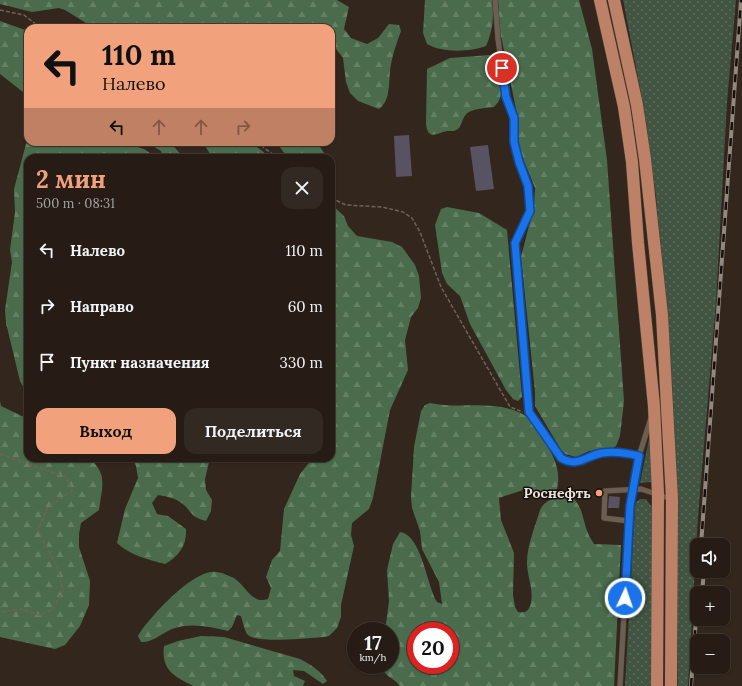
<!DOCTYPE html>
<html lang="ru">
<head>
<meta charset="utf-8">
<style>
	body { margin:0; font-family:Lora,serif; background:#322922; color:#f1f3f6; height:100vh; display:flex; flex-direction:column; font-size:15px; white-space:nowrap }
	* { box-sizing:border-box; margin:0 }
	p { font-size:13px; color:#a4a1a0 }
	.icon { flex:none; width:22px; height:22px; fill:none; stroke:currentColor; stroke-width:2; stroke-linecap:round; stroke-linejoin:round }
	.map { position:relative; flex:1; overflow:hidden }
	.details { position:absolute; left:24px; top:154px; width:311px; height:308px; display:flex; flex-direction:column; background:#261c15; border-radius:12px; box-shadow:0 1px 3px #0004,0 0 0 1px #423a34 }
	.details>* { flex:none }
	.guide { position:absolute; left:24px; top:24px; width:311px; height:122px; border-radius:12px; box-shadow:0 1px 3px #0004,0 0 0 1px #423a34; background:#f1a17c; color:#111; overflow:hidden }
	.buttons { position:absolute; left:690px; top:538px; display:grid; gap:8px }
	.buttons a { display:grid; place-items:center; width:40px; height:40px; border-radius:8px; background:#261c15; box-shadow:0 1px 3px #0004,0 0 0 1px #423a34; font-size:20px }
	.speed { position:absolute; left:347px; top:622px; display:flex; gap:8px; font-size:20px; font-weight:700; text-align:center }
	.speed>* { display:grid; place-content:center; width:52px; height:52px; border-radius:50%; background:#261c15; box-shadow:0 1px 3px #0004,0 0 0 1px #423a34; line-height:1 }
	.speed small { font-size:10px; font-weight:400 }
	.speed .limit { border:6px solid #d22; background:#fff; color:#111 }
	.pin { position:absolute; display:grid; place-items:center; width:34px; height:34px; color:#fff; margin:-17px; border:2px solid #fff; border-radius:50%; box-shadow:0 1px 4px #0007 }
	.me { position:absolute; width:44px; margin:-22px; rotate:3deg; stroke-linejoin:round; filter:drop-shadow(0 0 3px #0008) }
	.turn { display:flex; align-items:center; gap:14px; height:84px; padding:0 12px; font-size:18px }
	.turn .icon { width:52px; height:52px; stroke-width:2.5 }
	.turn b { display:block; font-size:28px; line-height:34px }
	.lanes { display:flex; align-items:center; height:38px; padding:0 12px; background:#0003; justify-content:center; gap:20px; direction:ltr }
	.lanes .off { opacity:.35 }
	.round { display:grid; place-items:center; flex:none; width:42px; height:42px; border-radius:12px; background:#322922 }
	.overview { display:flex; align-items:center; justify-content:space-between; height:68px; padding:0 12px }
	h1 { font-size:24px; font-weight:700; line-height:30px; color:#f1a17c }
	.primary-button { display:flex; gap:8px; margin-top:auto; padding:8px 12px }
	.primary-button a { flex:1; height:46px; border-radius:12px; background:#f1a17c; color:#111; font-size:16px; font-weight:700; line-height:46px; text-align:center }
	.primary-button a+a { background:#322922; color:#f1f3f6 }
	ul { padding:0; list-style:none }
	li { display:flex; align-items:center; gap:12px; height:56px; padding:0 12px }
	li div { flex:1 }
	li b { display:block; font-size:15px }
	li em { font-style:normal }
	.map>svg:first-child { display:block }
	.grass { fill:url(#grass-dots) }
	.forest { fill:url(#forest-firs); fill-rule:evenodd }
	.building { fill:#585262 }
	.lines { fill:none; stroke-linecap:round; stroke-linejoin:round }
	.lane-casing { stroke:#4c4139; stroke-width:6 }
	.primary-casing { stroke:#4c4139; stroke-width:13 }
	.path { stroke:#6e6259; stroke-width:1.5; stroke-dasharray:4 2; stroke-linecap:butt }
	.lane { stroke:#6d5e52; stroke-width:5 }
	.primary { stroke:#bc8166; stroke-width:12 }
	.rail-casing { stroke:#92887f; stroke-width:4 }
	.rail { stroke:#16100c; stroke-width:2.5; stroke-dasharray:8; stroke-linecap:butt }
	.route-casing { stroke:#114b97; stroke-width:10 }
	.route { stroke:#1a73e8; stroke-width:7 }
	.poi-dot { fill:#f1a17c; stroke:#16100c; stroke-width:1.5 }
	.labels { text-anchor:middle; stroke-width:3; stroke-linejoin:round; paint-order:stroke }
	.poi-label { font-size:14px; font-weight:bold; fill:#eae1da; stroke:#16100c; text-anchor:end }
</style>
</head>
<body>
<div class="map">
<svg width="742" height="686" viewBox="0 0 742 686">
	<defs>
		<pattern id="grass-dots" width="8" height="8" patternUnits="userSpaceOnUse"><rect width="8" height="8" fill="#415442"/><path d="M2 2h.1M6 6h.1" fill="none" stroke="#5d6c5d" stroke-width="1.8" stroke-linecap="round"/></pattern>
		<pattern id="forest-firs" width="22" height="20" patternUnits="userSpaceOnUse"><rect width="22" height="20" fill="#4a6c4c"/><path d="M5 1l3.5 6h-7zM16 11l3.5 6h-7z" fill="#648165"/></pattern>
	</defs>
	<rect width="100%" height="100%" fill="#33261c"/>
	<g class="grass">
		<path d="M623,0H736L727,103L716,303L698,517L688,686H678L677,496L667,316L656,197L644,109Z"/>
		<path d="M649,439L652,482L640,483Z"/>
		<path d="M640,499H646L652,507V686H625L635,507L636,502Z"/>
	</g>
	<g class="forest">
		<path d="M0,0H337L349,7L344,29L351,38L367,44L378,38L389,24L399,25L401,31C397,42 393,53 391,64C388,78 392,100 379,109L358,101L350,93L346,82L343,58L333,45H331V28H94L65,10L59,8L32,12L0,4Z"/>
		<path d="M425,0H492C494,17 493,30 486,46C470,52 442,53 427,44L423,33Z"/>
		<path d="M498,0H579L592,49L607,160L624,401L620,436L616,446L611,449L589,451L576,457L565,454L561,450L535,406V392L521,257L534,206L535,188L524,161L519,145L516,109L500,31Z"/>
		<path d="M0,21L28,31V96L0,74Z"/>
		<path d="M490,55C496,60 502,84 501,93C501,98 498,103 494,107C487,108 476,108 469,112C463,115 463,122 459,128C455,132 452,131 447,131C437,133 428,141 426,124L427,69L450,58Z"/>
		<path d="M28,142H121L144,149L157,158H28V395L20,381L6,323L5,310L12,262L10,250L15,212L14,189L26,144Z"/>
		<path d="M146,142H170L184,158H163L161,151Z"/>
		<path d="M203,142H251L271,158H210V154Z"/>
		<path d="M276,142H317L327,158H288Z"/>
		<path d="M331,204L344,216L348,226L357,236L392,242L402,247L415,265L419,276L421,298L418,308L411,317L405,340L408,370L390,410L373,498L369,509L352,523L351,535L354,546L341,605V617L337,628L329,636L324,637C311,638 254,644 247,634C244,629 243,622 241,616L237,615L232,627L228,631C210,627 191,622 172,629C162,633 152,643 141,642L138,636C149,618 193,569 216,572C221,572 229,576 234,578C245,585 252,605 268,599L271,588L266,577L272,560L280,551L284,509L300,474L313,458H331Z"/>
		<path d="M447,207L479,213L507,230L522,397L518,401L513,399L506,390L470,324L460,296L447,284L442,273L435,225L441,209Z"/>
		<path d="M0,401L1,406L28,419V458H90C108,476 102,486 99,510L81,523L79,534V547L90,581L89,605L80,626L65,645L55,649L0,637Z"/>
		<path d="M430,403C462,410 497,398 526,416C541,437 564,461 557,489L548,494L526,489L499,498L501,520L514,553L513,595L515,607L518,612C524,613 528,612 530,606C535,592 527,577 527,563C527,545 535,527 540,510C544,502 549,500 557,497C583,491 581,518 588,533C589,537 592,540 594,544L621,545L614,686H400C392,676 387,679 380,665H390V631H385L389,601L387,570L393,544L400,532C422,535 427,587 437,602L442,604L439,582L422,549L420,531L412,508L411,497L414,447L421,411L425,405ZM416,631H450V665H416Z"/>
		<path d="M132,458H210L205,479L206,490L212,500L211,511L206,521C189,517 192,510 180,502C174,498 165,496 158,495L152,503L157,514L168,516L186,529C187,545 179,556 165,564C147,559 131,556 117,543L125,509L138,478L136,466Z"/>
		<path d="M201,636L224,637L300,659C310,664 321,671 327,681L323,684L304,671L293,670L294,676L305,681L303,686H193C174,676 161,670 164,646L178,641Z"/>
	</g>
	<g class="building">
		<path d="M409,135L412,176L396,177L394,136Z"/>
		<path d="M488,145L494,189L476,191L470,147Z"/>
		<path d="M609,496L620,497L619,508H608Z"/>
	</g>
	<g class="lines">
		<g class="lane-casing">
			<g id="lane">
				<path d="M495,0L498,39L506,97L514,118V142L519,162L528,186L530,211L515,243L529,412L561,458C578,468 585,456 602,453C615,451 627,453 639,456"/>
				<path d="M629,521L604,518L605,491L641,489L671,499"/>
				<path d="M620,686L630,506L639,456L651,418"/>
			</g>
		</g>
		<g class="primary-casing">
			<g id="primary">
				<path d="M600,0L624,107L632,162L638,243L654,406L658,494L657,686"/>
				<path d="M614,0L637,105L645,159L662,315L672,499L671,686"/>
			</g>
		</g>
		<g class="path">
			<path d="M0,10L24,15L41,28"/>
			<path d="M256,142L278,158"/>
			<path d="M331,198L346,205L382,207L403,212L412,218L420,232L441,287L510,407L523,412"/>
			<path d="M0,454L66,477L72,491L48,507L38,530L58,569L63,590L52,610L39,615L21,609L0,612"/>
		</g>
		<use href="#lane" class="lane"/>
		<use href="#primary" class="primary"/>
		<g class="rail-casing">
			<g id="rail">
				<path d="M701,545L741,0"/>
				<path d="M702,593L704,571"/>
				<path d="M691,686L697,606"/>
			</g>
		</g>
		<use href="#rail" class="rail"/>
	</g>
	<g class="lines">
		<g class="route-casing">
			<path id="route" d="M502,68L506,97L514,118V142L519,162L528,186L530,211L515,243L529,412L561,458C578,468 585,456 602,453C615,451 627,453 639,456L630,506L625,598"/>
		</g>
		<use href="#route" class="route"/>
	</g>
	<circle class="poi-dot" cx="599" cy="493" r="4"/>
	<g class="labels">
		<g class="poi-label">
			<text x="591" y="498">Роснефть</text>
		</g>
	</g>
</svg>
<div class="buttons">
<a><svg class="icon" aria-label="sound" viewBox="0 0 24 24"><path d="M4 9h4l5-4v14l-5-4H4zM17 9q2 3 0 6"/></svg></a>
<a>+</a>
<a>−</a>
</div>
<div class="speed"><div>17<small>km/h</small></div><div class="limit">20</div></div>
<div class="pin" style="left:502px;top:68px;background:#d93025"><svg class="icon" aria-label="arrive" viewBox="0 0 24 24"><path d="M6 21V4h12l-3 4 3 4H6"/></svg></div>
<svg class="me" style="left:625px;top:598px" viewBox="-20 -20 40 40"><circle r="17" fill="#1a73e8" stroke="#fff" stroke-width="3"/><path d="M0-11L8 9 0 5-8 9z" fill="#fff"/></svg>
<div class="guide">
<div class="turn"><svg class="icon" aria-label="left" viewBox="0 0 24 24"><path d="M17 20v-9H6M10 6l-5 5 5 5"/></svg><div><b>110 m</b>Налево</div></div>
<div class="lanes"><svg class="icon" aria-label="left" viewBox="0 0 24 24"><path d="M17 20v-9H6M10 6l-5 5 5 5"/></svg><svg class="icon off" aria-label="ahead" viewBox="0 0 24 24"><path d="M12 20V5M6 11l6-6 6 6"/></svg><svg class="icon off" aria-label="ahead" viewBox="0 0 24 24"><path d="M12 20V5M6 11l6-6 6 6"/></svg><svg class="icon off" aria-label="right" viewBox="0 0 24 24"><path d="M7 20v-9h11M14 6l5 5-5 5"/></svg></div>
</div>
<section class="details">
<div class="overview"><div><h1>2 мин</h1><p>500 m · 08:31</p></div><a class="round"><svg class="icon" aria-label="close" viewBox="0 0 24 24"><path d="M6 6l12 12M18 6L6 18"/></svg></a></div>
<ul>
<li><svg class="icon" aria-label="left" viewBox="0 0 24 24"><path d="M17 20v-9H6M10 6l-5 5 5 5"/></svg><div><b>Налево</b></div><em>110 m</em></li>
<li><svg class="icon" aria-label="right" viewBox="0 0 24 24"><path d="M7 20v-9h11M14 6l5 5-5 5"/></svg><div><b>Направо</b></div><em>60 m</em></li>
<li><svg class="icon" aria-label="arrive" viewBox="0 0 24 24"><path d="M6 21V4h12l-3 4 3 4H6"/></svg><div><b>Пункт назначения</b></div><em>330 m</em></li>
</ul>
<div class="primary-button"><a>Выход</a><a>Поделиться</a></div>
</section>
</div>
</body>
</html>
